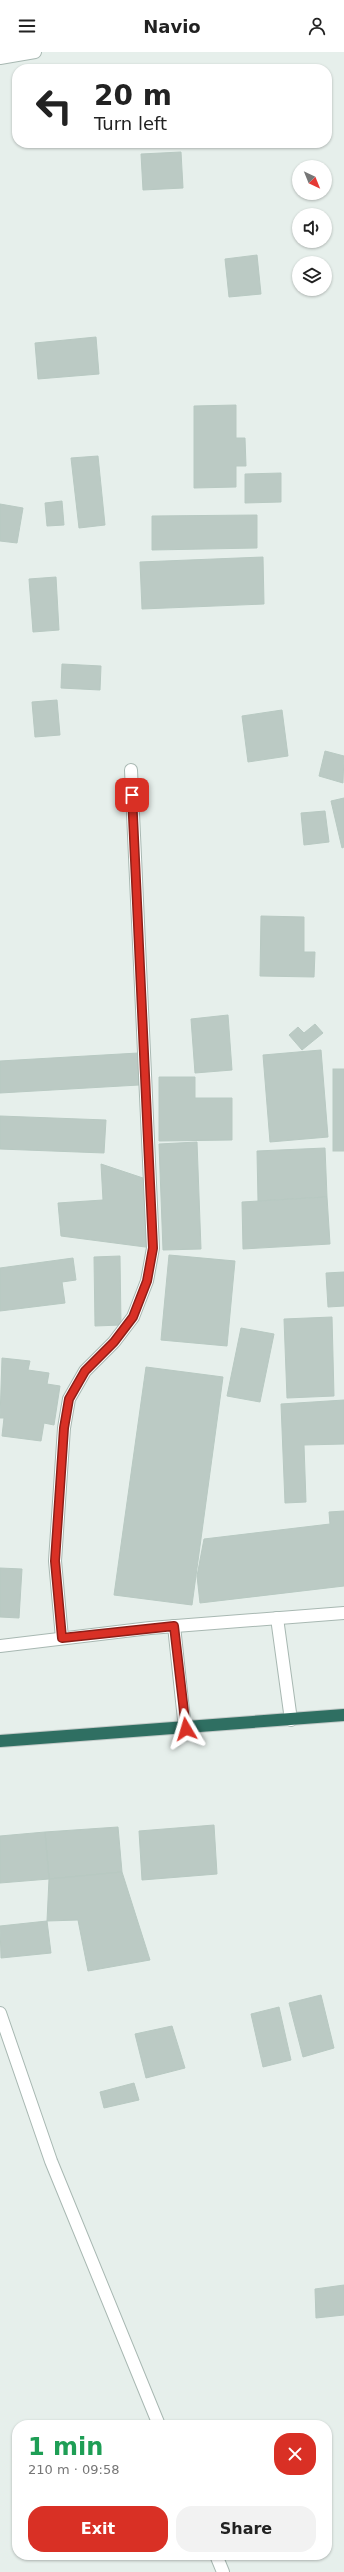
<!DOCTYPE html>
<html lang="en">
<head>
<meta charset="utf-8">
<style>
	body { margin:0; font-family:"DejaVu Sans",sans-serif; background:#f2f2f2; color:#222; height:100vh; display:flex; flex-direction:column; font-size:15px; white-space:nowrap }
	* { box-sizing:border-box; margin:0 }
	p { font-size:13px; color:#767676 }
	.icon { flex:none; width:22px; height:22px; fill:none; stroke:currentColor; stroke-width:2; stroke-linecap:round; stroke-linejoin:round }
	.map { position:relative; flex:1; overflow:hidden }
	.panel { position:absolute; left:12px; top:2368px; width:320px; height:140px; display:flex; flex-direction:column; background:#fff; border-radius:16px; box-shadow:0 1px 3px #0004 }
	.panel>* { flex:none }
	.hud { position:absolute; left:12px; top:12px; width:320px; height:84px; border-radius:16px; box-shadow:0 1px 3px #0004; background:#fff; color:#222; overflow:hidden }
	.needle { width:26px; rotate:137deg }
	.buttons { position:absolute; left:292px; top:108px; display:grid; gap:8px }
	.buttons a { display:grid; place-items:center; width:40px; height:40px; border-radius:50%; background:#fff; box-shadow:0 1px 3px #0004; font-size:20px }
	.pin { position:absolute; display:grid; place-items:center; width:34px; height:34px; color:#fff; margin:-17px; border-radius:8px; box-shadow:0 2px 6px #0006 }
	.me { position:absolute; width:44px; margin:-22px; rotate:353deg; stroke-linejoin:round; filter:drop-shadow(0 0 3px #0008) }
	.turn { display:flex; align-items:center; gap:14px; height:84px; padding:0 16px; font-size:18px }
	.turn .icon { width:52px; height:52px; stroke-width:2.5 }
	.turn b { display:block; font-size:28px; line-height:34px }
	.round { display:grid; place-items:center; flex:none; width:42px; height:42px; border-radius:16px; background:#f2f2f2 }
	.head { display:flex; align-items:center; justify-content:space-between; height:68px; padding:0 16px }
	h1 { font-size:24px; font-weight:700; line-height:30px; color:#1e9e55 }
	.action { display:flex; gap:8px; margin-top:auto; padding:8px 16px }
	.action a { flex:1; height:46px; border-radius:16px; background:#d93025; color:#fff; font-size:16px; font-weight:700; line-height:46px; text-align:center }
	.action a+a { background:#f2f2f2; color:#222 }
	header { display:flex; justify-content:space-between; align-items:center; height:52px; padding:0 16px; background:#fff; font-size:18px; font-weight:700 }
	.map>svg:first-child { display:block }
	.building { fill:#bbcac4; stroke:#b8c9c2 }
	.lines { fill:none; stroke-linecap:round; stroke-linejoin:round }
	.minor-casing { stroke:#a8b8b2; stroke-width:14 }
	.highway-casing { stroke:#c2cac8; stroke-width:14 }
	.minor { stroke:#fff; stroke-width:12 }
	.highway { stroke:#2f6f62; stroke-width:12 }
	.route-casing { stroke:#8d1f18; stroke-width:10 }
	.route { stroke:#d93025; stroke-width:7 }
</style>
</head>
<body>
<header><svg class="icon" aria-label="menu" viewBox="0 0 24 24"><path d="M4 6h16M4 12h16M4 18h16"/></svg>Navio<svg class="icon" aria-label="person" viewBox="0 0 24 24"><circle cx="12" cy="8" r="4"/><path d="M4 21q1-7 8-7t8 7"/></svg></header>
<div class="map">
<svg width="344" height="2520" viewBox="0 0 344 2520">
	<rect width="100%" height="100%" fill="#e6efeb"/>
	<g class="building">
		<path d="M181,100L183,136L143,138L141,102Z"/>
		<path d="M257,203L261,242L229,245L225,207Z"/>
		<path d="M96,285L99,322L38,327L35,291Z"/>
		<path d="M236,353V386H245L246,414H236V435L194,436V354Z"/>
		<path d="M98,404L105,473L79,476L71,406Z"/>
		<path d="M281,421V450L245,451V422Z"/>
		<path d="M62,449L64,473L47,474L45,451Z"/>
		<path d="M0,452L23,456L17,491L0,489Z"/>
		<path d="M257,463V496L152,498V464Z"/>
		<path d="M263,505L264,552L142,557L140,510Z"/>
		<path d="M56,525L59,578L33,580L29,527Z"/>
		<path d="M62,612L101,614L100,638L61,636Z"/>
		<path d="M57,648L60,683L35,685L32,650Z"/>
		<path d="M282,658L288,704L248,710L242,664Z"/>
		<path d="M325,699L344,704L343,731L319,724Z"/>
		<path d="M344,746V795L342,796L331,749Z"/>
		<path d="M325,759L329,790L304,793L301,761Z"/>
		<path d="M261,864L304,865V900H315L314,925L260,924Z"/>
		<path d="M228,963L232,1018L195,1021L191,967Z"/>
		<path d="M315,972L323,981L302,998L289,983L298,975L304,981Z"/>
		<path d="M321,998L328,1085L270,1090L263,1003Z"/>
		<path d="M138,1001L139,1033L0,1041V1009Z"/>
		<rect x="333" y="1017" width="11" height="82"/>
		<path d="M159,1025H195V1046H232V1088L159,1089Z"/>
		<path d="M0,1064L106,1068L104,1101L0,1097Z"/>
		<path d="M197,1090L201,1197L163,1198L159,1092Z"/>
		<path d="M325,1096L327,1145L258,1149L257,1099Z"/>
		<path d="M101,1112L149,1128L153,1196L61,1184L58,1151L103,1148Z"/>
		<path d="M327,1145L330,1192L243,1197L242,1150Z"/>
		<path d="M169,1203L235,1209L227,1294L161,1288Z"/>
		<path d="M120,1204L121,1273L95,1274L94,1205Z"/>
		<path d="M73,1206L76,1228L62,1230L65,1251L0,1259V1216Z"/>
		<path d="M344,1220V1254L328,1255L326,1221Z"/>
		<path d="M332,1265L334,1344L287,1346L284,1267Z"/>
		<path d="M241,1276L274,1282L260,1350L227,1344Z"/>
		<path d="M2,1306L30,1309L28,1318L49,1321L47,1332L60,1334L54,1373L44,1371L41,1389L2,1384L4,1366H0Z"/>
		<path d="M146,1315L223,1325L192,1553L114,1543Z"/>
		<path d="M344,1348V1392L304,1393L306,1450L285,1451L281,1352Z"/>
		<path d="M344,1459V1534L200,1551L197,1524L204,1487L330,1472L329,1460Z"/>
		<path d="M0,1516L22,1517L19,1566L0,1565Z"/>
		<path d="M214,1773L217,1822L142,1828L139,1779Z"/>
		<path d="M118,1775L122,1820L49,1827L45,1780Z"/>
		<path d="M45,1780L49,1827L0,1831V1784Z"/>
		<path d="M122,1820L150,1908L88,1919L78,1868L47,1869L49,1827Z"/>
		<path d="M47,1869L51,1901L1,1906L0,1874Z"/>
		<path d="M321,1943L334,1996L303,2005L289,1951Z"/>
		<path d="M279,1955L291,2008L263,2015L251,1962Z"/>
		<path d="M172,1974L185,2016L146,2026L135,1982Z"/>
		<path d="M134,2031L139,2048L104,2056L100,2040Z"/>
		<path d="M344,2233V2263L316,2266L315,2237Z"/>
	</g>
	<g class="lines">
		<g class="minor-casing">
			<g id="minor">
				<path d="M0,6L35,0"/>
				<path d="M277,1566L291,1668"/>
				<path d="M174,1574L185,1677"/>
				<path d="M62,1586L55,1509L64,1376L69,1347L85,1319L114,1290L133,1265L147,1229L153,1196L131,718"/>
				<path d="M0,1594L150,1576L344,1561"/>
				<path d="M0,1961L51,2109L159,2373"/>
				<path d="M216,2503L223,2520"/>
			</g>
		</g>
		<g class="highway-casing">
			<path id="highway" d="M0,1689L344,1663"/>
		</g>
		<use href="#minor" class="minor"/>
		<use href="#highway" class="highway"/>
	</g>
	<g class="lines">
		<g class="route-casing">
			<path id="route" d="M132,743L153,1196L147,1229L133,1265L114,1290L85,1319L69,1347L64,1376L55,1509L62,1586L174,1574L186,1677"/>
		</g>
		<use href="#route" class="route"/>
	</g>
</svg>
<div class="buttons">
<a><svg class="needle" viewBox="-14 -14 28 28"><path d="M0-13l5 13h-10z" fill="#e53935"/><path d="M0 13l5-13h-10z" fill="#767676"/></svg></a>
<a><svg class="icon" aria-label="sound" viewBox="0 0 24 24"><path d="M4 9h4l5-4v14l-5-4H4zM17 9q2 3 0 6"/></svg></a>
<a><svg class="icon" aria-label="layers" viewBox="0 0 24 24"><path d="M12 4l9 5-9 5-9-5zM3 14l9 5 9-5"/></svg></a>
</div>
<div class="pin" style="left:132px;top:743px;background:#d93025"><svg class="icon" aria-label="arrive" viewBox="0 0 24 24"><path d="M6 21V4h12l-3 4 3 4H6"/></svg></div>
<svg class="me" style="left:186px;top:1677px" viewBox="-20 -20 40 40"><path d="M0-17L14 15 0 8-14 15z" fill="#d93025" stroke="#fff" stroke-width="4"/></svg>
<div class="hud">
<div class="turn"><svg class="icon" aria-label="left" viewBox="0 0 24 24"><path d="M17 20v-9H6M10 6l-5 5 5 5"/></svg><div><b>20 m</b>Turn left</div></div>
</div>
<section class="panel">
<div class="head"><div><h1>1 min</h1><p>210 m · 09:58</p></div><a class="round" style="background:#d93025;color:#fff"><svg class="icon" aria-label="close" viewBox="0 0 24 24"><path d="M6 6l12 12M18 6L6 18"/></svg></a></div>
<div class="action"><a>Exit</a><a>Share</a></div>
</section>
</div>
</body>
</html>
